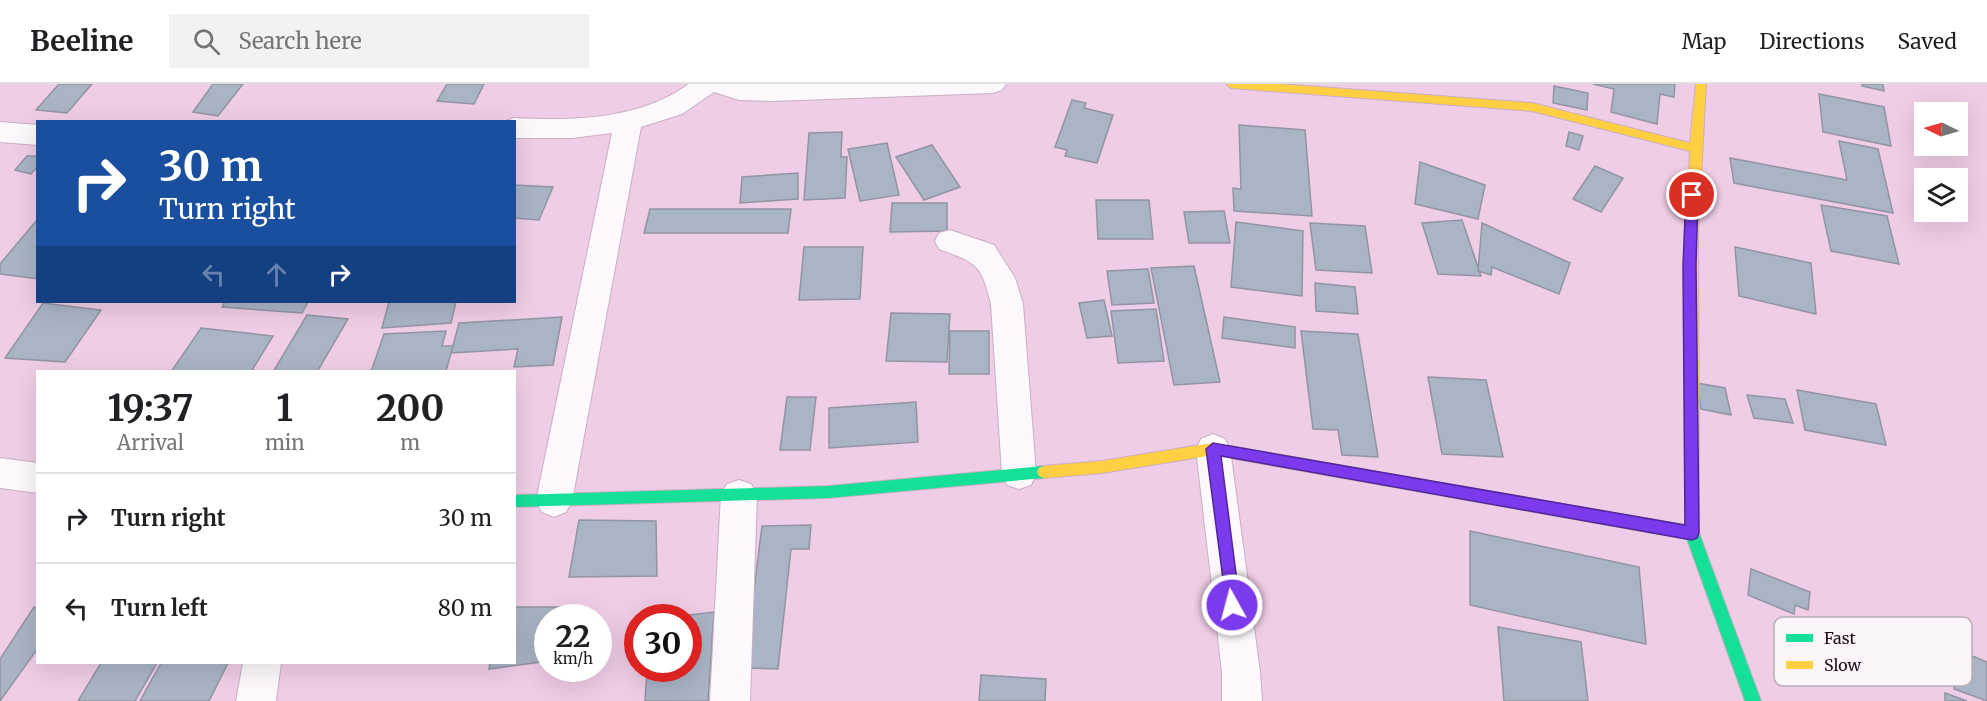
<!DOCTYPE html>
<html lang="en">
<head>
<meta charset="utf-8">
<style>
	body { margin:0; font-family:Merriweather,serif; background:#f2f2f2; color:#202124; height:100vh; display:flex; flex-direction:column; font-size:22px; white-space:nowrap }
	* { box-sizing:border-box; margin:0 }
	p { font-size:20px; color:#757577 }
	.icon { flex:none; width:33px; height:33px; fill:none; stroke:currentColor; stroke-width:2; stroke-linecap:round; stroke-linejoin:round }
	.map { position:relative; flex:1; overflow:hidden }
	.panel { position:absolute; left:36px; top:286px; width:480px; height:294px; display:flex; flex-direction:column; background:#fff; border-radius:0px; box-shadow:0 6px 24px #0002 }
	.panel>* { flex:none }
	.guide { position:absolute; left:36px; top:36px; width:480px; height:183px; border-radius:0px; box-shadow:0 6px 24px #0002; background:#1a4fa0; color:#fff; overflow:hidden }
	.needle { width:39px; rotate:275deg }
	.fabs { position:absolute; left:1914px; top:18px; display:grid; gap:12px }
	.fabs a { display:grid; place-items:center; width:54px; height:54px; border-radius:0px; background:#fff; box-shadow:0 6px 24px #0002; font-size:30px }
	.speed { position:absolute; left:534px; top:520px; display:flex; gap:12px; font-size:30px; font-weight:700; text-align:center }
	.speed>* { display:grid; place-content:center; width:78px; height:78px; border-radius:50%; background:#fff; box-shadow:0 6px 24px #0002; line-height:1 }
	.speed small { font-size:15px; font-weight:400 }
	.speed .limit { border:9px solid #d22; background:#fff; color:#111 }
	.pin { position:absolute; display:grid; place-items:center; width:51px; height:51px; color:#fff; margin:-26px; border:3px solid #fff; border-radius:50%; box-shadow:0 2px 6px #0007 }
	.me { position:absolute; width:66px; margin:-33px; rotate:353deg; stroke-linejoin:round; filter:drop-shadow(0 0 4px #0008) }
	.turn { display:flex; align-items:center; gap:21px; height:126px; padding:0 24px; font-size:27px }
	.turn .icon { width:78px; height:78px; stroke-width:2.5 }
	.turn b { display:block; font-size:42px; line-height:51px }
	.lanes { display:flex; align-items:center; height:57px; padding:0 24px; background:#0003; justify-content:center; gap:30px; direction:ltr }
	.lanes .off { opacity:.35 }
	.eta { display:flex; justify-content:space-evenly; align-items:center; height:102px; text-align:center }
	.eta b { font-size:36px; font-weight:700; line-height:42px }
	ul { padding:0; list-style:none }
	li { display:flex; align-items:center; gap:18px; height:90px; padding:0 24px; border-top:2px solid #e0e0e0 }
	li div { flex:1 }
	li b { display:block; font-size:22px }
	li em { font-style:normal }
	header { display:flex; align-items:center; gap:36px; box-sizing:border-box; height:84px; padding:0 30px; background:#fff; border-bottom:2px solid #e0e0e0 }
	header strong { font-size:28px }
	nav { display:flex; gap:33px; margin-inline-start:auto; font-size:21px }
	.search { width:420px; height:54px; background:#f2f2f2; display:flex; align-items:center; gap:15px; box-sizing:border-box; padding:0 21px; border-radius:0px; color:#757577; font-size:22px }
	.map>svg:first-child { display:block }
	.building { fill:#a9b4c5; stroke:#9294a3; stroke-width:1.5 }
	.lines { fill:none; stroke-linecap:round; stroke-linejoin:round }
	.street-casing { stroke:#c9afc2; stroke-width:2 }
	.fast-casing { stroke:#c9afc2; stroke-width:2 }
	.slow-casing { stroke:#c9afc2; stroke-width:2 }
	.street { fill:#fdf8fb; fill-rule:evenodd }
	.fast { fill:#16e098; fill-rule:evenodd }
	.slow { fill:#ffcf43; fill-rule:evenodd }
	.route { fill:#7c3aed; stroke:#51269a; stroke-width:1.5 }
	.key { fill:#fbf5f9; stroke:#b9afb7; stroke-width:1.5 }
	.key-label { font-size:16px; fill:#200c1c }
</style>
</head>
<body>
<header>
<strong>Beeline</strong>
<div class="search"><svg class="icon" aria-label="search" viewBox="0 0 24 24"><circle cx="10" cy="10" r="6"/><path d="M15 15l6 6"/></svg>Search here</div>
<nav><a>Map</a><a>Directions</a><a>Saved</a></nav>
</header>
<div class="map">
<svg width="1987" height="617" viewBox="0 0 1987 617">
	<rect width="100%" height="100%" fill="#efcde6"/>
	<g class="building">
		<path d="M59,0H92L67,29L36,26Z"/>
		<path d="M213,0H243L218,32L193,28Z"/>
		<path d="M447,0H484L474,20L437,17Z"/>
		<path d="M1593,0H1675L1674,13L1660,10L1657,40L1611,28L1614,5Z"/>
		<path d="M1862,0H1883L1884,7L1862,2Z"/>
		<path d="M1554,2L1588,9L1587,26L1553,19Z"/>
		<path d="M1819,10L1884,23L1891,62L1823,48Z"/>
		<path d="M1072,16L1086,19L1084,24L1113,31L1097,79L1065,72L1067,66L1055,63Z"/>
		<path d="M1239,41L1305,46L1312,132L1234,127L1233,104L1241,105Z"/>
		<path d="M842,48L841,73H847L845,114L804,116L809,49Z"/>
		<path d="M1569,48L1583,52L1579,66L1566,62Z"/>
		<path d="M1839,57L1878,65L1893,129L1734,99L1730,74L1847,96Z"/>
		<path d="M887,59L899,111L860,117L848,65Z"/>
		<path d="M932,61L960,103L924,116L896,73Z"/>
		<path d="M27,72H38V82L31,90L15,86Z"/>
		<path d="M1420,78L1485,101L1478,135L1415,120Z"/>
		<path d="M1595,82L1623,94L1601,128L1573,115Z"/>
		<path d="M798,89V115L740,119L742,93Z"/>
		<path d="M514,101L553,103L539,136L514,134Z"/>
		<path d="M1096,116H1149L1153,155H1098Z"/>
		<path d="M892,119H947V147L890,148Z"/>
		<path d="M1821,121L1887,132L1899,180L1831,167Z"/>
		<path d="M650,125H791L788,149H644Z"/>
		<path d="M1224,127L1230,159H1189L1184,128Z"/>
		<path d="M37,136L38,195L0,190V180Z"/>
		<path d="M1462,136L1481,192L1438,190L1422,139Z"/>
		<path d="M1236,138L1303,147L1302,212L1231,203Z"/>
		<path d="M1310,139L1365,142L1372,189L1316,186Z"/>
		<path d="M1482,139L1570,179L1559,210L1492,183L1491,191L1478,187Z"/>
		<path d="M804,163H863L860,215L799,216Z"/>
		<path d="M1735,163L1811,179L1816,230L1739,212Z"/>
		<path d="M1194,182L1220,298L1174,301L1151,184Z"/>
		<path d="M1148,185L1154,219L1112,221L1107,187Z"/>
		<path d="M1315,199L1355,203L1358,230L1316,227Z"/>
		<path d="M1104,216L1112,252L1087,254L1079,219Z"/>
		<path d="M225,218H308L302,229L222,223Z"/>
		<path d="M389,218H456L451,239L382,244Z"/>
		<path d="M43,219L101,226L65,278L5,274Z"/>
		<path d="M1156,225L1164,277L1118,279L1111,227Z"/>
		<path d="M891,229L950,230L947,278L886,277Z"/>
		<path d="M307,231L348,235L317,288H273Z"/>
		<path d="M562,233L553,281L514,283L518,265L451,269L459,239Z"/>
		<path d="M1224,233L1295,243V264L1222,254Z"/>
		<path d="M201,244L273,252L251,288H171Z"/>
		<path d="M446,247L442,262H453L446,287L371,288L384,250Z"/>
		<path d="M950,247H989V290H949Z"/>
		<path d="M1301,247L1358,250L1378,373L1342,371L1338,346L1313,345Z"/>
		<path d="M1428,293L1486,296L1503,373L1442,370Z"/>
		<path d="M1697,299L1725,304L1731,331L1701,325Z"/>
		<path d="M1797,306L1876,320L1886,361L1805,346Z"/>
		<path d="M1747,311L1785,315L1793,339L1754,334Z"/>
		<path d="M787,313H816L810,366H780Z"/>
		<path d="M916,318L918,358L829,364V324Z"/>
		<path d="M579,436L656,437L657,492L569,493Z"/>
		<path d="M811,441L809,465H791L778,585L744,584L762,442Z"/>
		<path d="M1470,447L1639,483L1646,560L1470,521Z"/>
		<path d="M1751,485L1810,508L1808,526L1795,521L1794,530L1748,511Z"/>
		<path d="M34,523L38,525V564L0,617V575Z"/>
		<path d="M514,523H565L563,534H548V577L489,585L490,579H514Z"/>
		<path d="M714,528L708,617H645L647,585H688V534H664Z"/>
		<path d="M1498,543L1581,558L1588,617H1504Z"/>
		<path d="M1955,565L1987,578V617L1954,605Z"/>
		<path d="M101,579H157L135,617H78Z"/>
		<path d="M161,579H228L209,617H140Z"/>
		<path d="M981,591L1046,595L1045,617H979Z"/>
		<path d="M1945,609L1967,617H1945Z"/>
	</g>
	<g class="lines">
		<g class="street-casing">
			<g id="street">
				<path d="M689,0H1006L1002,6L993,9L772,17L739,16L714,8L682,30L641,43L572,417L566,428L554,433L542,428L536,417L612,49L572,54H514V38H504L514,34C573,37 639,36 689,0Z"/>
				<path d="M0,38L38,41V61L0,58Z"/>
				<path d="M950,146L994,161L1015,194L1023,220L1036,390L1031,401L1019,405L1007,401L1002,390L991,220C981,180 977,179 939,165L935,157L939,149Z"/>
				<path d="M1213,350L1225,355L1230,365L1260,588L1262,617H1222V588L1196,365L1201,355Z"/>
				<path d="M0,374L38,379V409L0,404Z"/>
				<path d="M739,396L751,400L757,411L750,617H710L721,411L727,400Z"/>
				<path d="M243,579H281L276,617H236Z"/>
			</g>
		</g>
		<g class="fast-casing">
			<g id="fast">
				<path d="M1044,382L1049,384L1051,388L1049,392L1044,394L828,414L514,423V411L828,402Z"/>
				<path d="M1382,389L1685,441V395L1687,391L1692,389L1697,391L1699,395V449L1761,617H1745L1687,455L1382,401L1377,399L1375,395L1377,391Z"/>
			</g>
		</g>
		<g class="slow-casing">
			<g id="slow">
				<path d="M1226,0H1279L1532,19L1690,59L1696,0H1706L1698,148L1699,395L1697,399L1692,401L1687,399L1685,395V197L1690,67L1532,27L1231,4Z"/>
				<path d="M1213,359L1382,389L1387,391L1389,395L1387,399L1382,401L1213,371L1102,389L1044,394L1039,392L1037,388L1039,384L1044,382L1102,377Z"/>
			</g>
		</g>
		<use href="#street" class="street"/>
		<use href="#fast" class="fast"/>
		<use href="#slow" class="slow"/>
	</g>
	<path class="route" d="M1692,106L1698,111L1696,181L1699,449L1697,454L1692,456L1221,372L1240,521L1238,526L1232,528L1227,526L1206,365L1213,359L1685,441L1683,181L1686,111Z"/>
	<rect x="1774" y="533" width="198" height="69" rx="9" class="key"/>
	<rect x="1786" y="550" width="27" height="8" fill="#16e098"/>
	<rect x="1786" y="577" width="27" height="8" fill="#ffcf43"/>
	<g class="key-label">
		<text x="1824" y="560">Fast</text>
		<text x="1824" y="587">Slow</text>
	</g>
</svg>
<div class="fabs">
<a><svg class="needle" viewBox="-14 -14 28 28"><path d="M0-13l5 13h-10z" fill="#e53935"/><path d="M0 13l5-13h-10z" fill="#757577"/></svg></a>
<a><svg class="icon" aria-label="layers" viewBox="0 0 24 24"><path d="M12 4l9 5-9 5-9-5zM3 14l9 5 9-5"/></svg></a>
</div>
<div class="speed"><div>22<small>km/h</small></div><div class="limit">30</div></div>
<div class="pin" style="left:1692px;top:111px;background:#d93025"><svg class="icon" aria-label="arrive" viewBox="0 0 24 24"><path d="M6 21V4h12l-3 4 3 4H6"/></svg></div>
<svg class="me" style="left:1232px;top:521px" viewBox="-20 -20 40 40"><circle r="17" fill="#7c3aed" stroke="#fff" stroke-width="3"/><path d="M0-11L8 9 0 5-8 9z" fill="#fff"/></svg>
<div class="guide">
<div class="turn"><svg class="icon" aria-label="right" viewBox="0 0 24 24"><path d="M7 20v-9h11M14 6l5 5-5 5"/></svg><div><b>30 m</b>Turn right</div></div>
<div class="lanes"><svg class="icon off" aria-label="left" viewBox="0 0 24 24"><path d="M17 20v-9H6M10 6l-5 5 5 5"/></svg><svg class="icon off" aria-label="ahead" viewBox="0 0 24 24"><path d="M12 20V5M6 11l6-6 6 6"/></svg><svg class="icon" aria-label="right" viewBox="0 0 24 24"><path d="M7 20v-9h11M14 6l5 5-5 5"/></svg></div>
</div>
<section class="panel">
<div class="eta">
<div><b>19:37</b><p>Arrival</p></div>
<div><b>1</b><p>min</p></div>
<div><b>200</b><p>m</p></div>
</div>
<ul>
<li><svg class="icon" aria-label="right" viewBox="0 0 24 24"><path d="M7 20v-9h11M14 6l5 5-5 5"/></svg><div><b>Turn right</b></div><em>30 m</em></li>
<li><svg class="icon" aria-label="left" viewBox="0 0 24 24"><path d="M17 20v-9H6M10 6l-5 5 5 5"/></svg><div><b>Turn left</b></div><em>80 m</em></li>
</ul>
</section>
</div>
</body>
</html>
